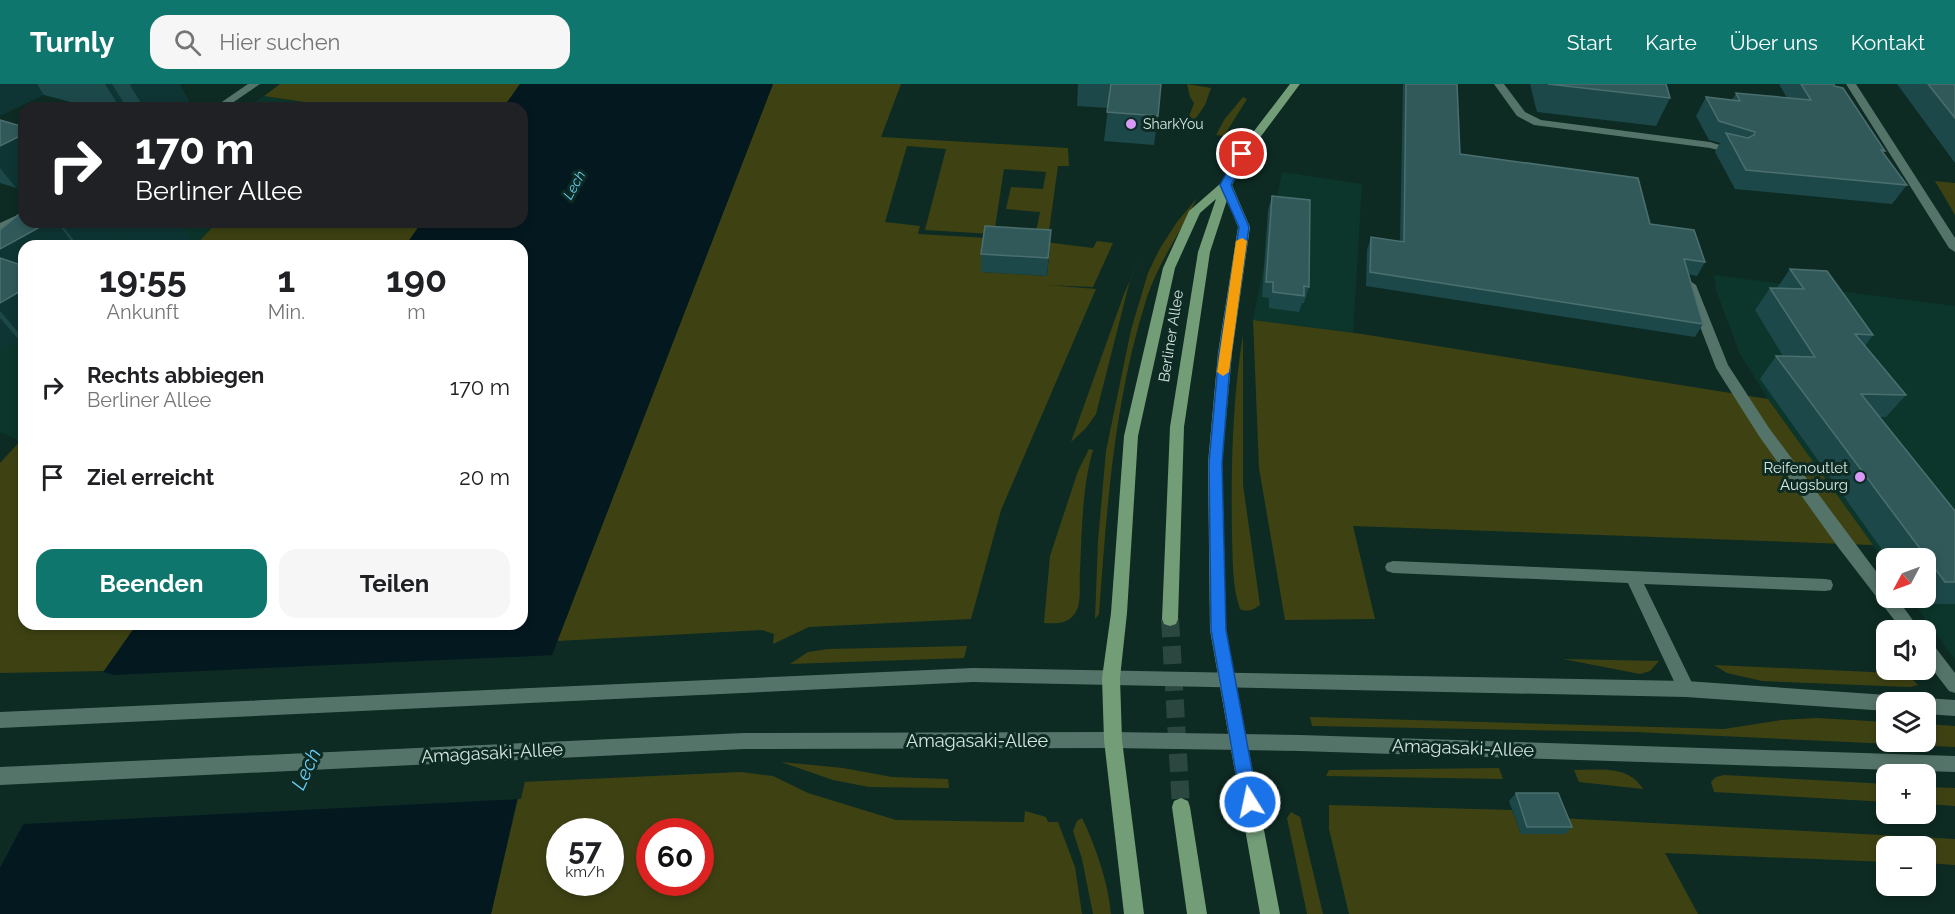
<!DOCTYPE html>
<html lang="de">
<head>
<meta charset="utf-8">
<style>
	body { margin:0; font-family:Raleway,sans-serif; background:#f6f6f6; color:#202124; height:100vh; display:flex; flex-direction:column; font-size:22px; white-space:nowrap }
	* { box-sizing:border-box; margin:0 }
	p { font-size:20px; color:#757577 }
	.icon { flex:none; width:33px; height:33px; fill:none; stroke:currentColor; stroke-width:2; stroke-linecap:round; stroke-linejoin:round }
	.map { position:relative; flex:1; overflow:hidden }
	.sheet { position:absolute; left:18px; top:156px; width:510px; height:390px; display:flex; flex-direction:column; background:#fff; border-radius:18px; box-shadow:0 3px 9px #0003 }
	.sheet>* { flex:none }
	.guide { position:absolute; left:18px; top:18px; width:510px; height:126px; border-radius:18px; box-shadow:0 3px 9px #0003; background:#202124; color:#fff; overflow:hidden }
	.needle { width:39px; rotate:229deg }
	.buttons { position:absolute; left:1876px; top:464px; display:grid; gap:12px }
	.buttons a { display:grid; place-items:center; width:60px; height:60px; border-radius:12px; background:#fff; box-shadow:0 3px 9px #0003; font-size:30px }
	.speed { position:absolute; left:546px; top:734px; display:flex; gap:12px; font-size:30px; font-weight:700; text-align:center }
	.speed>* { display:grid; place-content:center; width:78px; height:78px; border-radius:50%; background:#fff; box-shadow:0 3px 9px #0003; line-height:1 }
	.speed small { font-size:15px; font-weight:400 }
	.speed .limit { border:9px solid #d22; background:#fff; color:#111 }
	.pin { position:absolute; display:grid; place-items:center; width:51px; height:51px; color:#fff; margin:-26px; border:3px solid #fff; border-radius:50%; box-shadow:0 2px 6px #0007 }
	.me { position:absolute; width:66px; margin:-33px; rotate:350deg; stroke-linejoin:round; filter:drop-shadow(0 0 4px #0008) }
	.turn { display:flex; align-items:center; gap:21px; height:126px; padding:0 18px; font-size:27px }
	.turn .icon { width:78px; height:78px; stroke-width:2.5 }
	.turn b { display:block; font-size:42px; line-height:51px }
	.eta { display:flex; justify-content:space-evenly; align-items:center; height:102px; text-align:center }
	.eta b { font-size:36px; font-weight:700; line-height:42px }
	.cta { display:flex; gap:12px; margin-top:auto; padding:12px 18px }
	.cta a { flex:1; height:69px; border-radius:18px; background:#0f766e; color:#fff; font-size:24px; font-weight:700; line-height:69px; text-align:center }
	.cta a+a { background:#f6f6f6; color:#202124 }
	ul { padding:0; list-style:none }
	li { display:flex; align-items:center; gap:18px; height:90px; padding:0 18px }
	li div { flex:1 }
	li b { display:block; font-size:22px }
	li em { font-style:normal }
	header { display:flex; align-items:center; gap:36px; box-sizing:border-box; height:84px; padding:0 30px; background:#0f766e; color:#fff }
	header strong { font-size:28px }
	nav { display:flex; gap:33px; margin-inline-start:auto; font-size:21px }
	.search { width:420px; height:54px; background:#f6f6f6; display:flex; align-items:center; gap:15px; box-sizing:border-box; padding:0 21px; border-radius:18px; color:#757577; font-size:22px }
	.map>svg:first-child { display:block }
	.built { fill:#0c362b }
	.green { fill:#3e4213; fill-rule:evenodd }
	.water { fill:#041820 }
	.pier { fill:#0d2b23 }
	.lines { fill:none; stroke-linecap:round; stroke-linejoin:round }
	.primary-tunnel { stroke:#2b4740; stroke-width:18; stroke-dasharray:18 9; stroke-linecap:butt }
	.service { fill:#557469; fill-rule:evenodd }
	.minor { fill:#557469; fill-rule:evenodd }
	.secondary { fill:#557469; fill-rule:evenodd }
	.primary { fill:#729d77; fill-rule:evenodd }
	.wall { fill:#1d4849 }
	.shaded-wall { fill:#0e3533 }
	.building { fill:#31595a; stroke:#4b6f6f; stroke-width:1.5 }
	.route { fill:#1a73e8; stroke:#114b97; stroke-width:1.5 }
	.slow { fill:#f59e0b }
	.poi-dot { fill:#d99af7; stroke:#0d2b23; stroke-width:2 }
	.labels { text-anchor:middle; stroke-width:6; stroke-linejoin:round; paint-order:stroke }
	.far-poi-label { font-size:14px; fill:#d6e7e1; stroke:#0d2b23; text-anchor:start }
	.far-water-label { font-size:14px; font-style:italic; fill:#6accf6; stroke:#0d2b23 }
	.street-label { font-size:15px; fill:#d6e7e1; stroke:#0d2b23 }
	.poi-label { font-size:15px; fill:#d6e7e1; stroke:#0d2b23; text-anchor:end }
	.near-street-label { font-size:18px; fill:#d6e7e1; stroke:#0d2b23 }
	.near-water-label { font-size:20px; font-style:italic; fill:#6accf6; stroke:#0d2b23 }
</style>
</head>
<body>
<header>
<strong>Turnly</strong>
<div class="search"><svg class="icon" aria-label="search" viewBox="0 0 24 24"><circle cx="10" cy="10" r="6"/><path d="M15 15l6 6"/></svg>Hier suchen</div>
<nav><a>Start</a><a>Karte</a><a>Über uns</a><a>Kontakt</a></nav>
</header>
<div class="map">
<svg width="1955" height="830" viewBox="0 0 1955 830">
	<rect width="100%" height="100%" fill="#0d2b23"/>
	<g class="built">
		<path d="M264,12L325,22L322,24H244Z"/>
		<path d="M1282,88L1362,100L1353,249L1253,236Z"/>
		<path d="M33,138H217L195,162H24V353L20,357L0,348V155Z"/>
		<path d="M1714,191L1955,222V576L1910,513H1926V474H1887V481L1768,315L1740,270L1716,206Z"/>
	</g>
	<g class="green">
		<path d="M280,0H520L503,24H322L324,21L264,12Z"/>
		<path d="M773,0H901L881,53L1068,64L1069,82H1058L1048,154L1036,148L1040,128L1006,125L1011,103L1043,105L1046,88L1004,85L994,150L925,146L946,65L907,62L885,138L920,142L918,150L987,154L981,188L1047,192L1050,163L1045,158L1093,164L1097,157L1113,159L1093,203L1046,201L1096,205L1001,426L971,535L809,543L773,560L774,550L762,546L557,557Z"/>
		<path d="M1187,0L1211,4L1205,21L1187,47H1184C1185,36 1191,30 1194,19L1190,13Z"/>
		<path d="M1243,13L1247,15L1224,52L1216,51L1224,36Z"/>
		<path d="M1935,97L1955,99V131Z"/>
		<path d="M1197,114C1181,148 1159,177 1147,213C1114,316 1107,422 1099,530L1095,535L1098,457L1106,367L1131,246L1148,189L1159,166L1177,138Z"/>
		<path d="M217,138H422L405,162H195Z"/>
		<path d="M1144,165L1130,196L1096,330L1086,344L1071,358L1124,210Z"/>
		<path d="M1253,236L1362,250L1768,315L1873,461L1353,442L1375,535L1285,536L1259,384Z"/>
		<path d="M1243,251V401L1260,521C1254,525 1248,529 1240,525C1232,502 1233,477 1232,453C1231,385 1232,318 1243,251Z"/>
		<path d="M24,353V540H137L104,587L0,589V379Z"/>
		<path d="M1089,365L1093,366C1082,403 1082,447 1080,486C1079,497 1081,513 1078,523C1072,540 1058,540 1044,539L1050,472L1078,387Z"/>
		<path d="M967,562L964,574L790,580L808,568L828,565Z"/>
		<path d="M1563,575L1659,577L1650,587L1640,590Z"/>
		<path d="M1714,581L1893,589L1910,593L1918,601L1910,603L1762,597L1727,589Z"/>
		<path d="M1310,633L1724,645L1781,636L1817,634L1887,638V657H1926V640L1955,642V663L1635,648L1312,642Z"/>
		<path d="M781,678L843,684L892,693L948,695L949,704L869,703L833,696Z"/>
		<path d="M1499,684L1503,695L1326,692L1329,686Z"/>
		<path d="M1574,686C1600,686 1628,681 1643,705L1579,698Z"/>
		<path d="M741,688L773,692L808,709L896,736L1024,738L1025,727L1046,733L1048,738H1058L1075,783L1082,830H491L522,698ZM560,747H610V798H560ZM650,747H700V798H650Z"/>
		<path d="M1724,691L1887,700V718L1714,708L1711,698L1716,693Z"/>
		<path d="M1926,703L1955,704V722L1926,720Z"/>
		<path d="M1329,721L1512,726L1521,750H1565L1559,734L1955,755V781L1926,779V762H1887V778L1665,769L1698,830H1349L1329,745Z"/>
		<path d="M1291,728L1300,733L1323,830H1307L1287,734Z"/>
		<path d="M1082,734C1096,763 1108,798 1111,830H1093L1082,775L1073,747L1077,737Z"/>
	</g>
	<path class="water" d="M520,0H773L547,584L491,830H0V784L104,587L137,540H522V162H405L422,138H522V24H503Z"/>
	<path class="pier" d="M555,571L550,585L521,715L25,740L18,744L101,587L113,591Z"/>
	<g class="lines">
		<path class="primary-tunnel" d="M1170,535L1181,723"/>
		<g class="service">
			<path d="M1494,0H1504L1525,28L1541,36L1710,58L1742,68L1737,71L1710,64L1534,41L1517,32Z"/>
			<path d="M1690,197L1696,201L1728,281L1769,344L1887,502V513H1896L1920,546H1902L1838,463L1759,352L1716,284L1684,201Z"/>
			<path d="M1393,477L1825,495L1831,496L1833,501L1831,506L1825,507L1644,500L1695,605L1692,610L1686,613L1680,610L1628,499L1393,489L1387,487L1385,483L1387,479Z"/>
			<path d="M1926,557L1932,559L1955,589V609L1949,607L1926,577Z"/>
		</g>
		<g class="minor">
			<path d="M248,0H260L225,24H213Z"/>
			<path d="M1846,0H1856L1955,154V168L1949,164Z"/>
			<path d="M24,128V135L0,146V139Z"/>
		</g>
		<g class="secondary">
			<path d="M973,584L1686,597L1887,611L1893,614L1895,618H1887V627L1686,613L973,598L0,644V628Z"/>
			<path d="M1926,614L1955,616V632L1926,630V618H1919Z"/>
			<path d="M1113,648L1300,651L1955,672V688L1300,667L1113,664L744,665L0,701V683L744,649Z"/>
		</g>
		<g class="primary">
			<path d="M1290,0H1300L1247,71L1232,101L1250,143L1232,269L1222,379L1226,546L1280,830H1260L1210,546L1208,379L1218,269L1238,143L1227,116L1210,168L1184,343L1178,535L1176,540L1170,542L1164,540L1162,535L1170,343L1198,168L1216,115L1200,129L1175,184L1138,352L1127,529L1120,594L1122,656L1144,830H1124L1104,656L1102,594L1111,529L1124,352L1163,184L1189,127L1221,99L1238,68Z"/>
			<path d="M1181,714L1188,717L1190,723L1207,830H1187L1172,723L1174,717Z"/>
		</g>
	</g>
	<g class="wall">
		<path d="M0,0H179L189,17L175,24H93L44,11Z"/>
		<path d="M1078,0H1161L1158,32L1154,61L1104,57L1108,24L1077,22Z"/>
		<path d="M1403,0H1457L1460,70L1650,140L1705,178L1697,192L1688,190L1703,240L1695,253L1366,202L1367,166L1371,153L1400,158Z"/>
		<path d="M1530,0H1666L1670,14L1656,42L1537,28Z"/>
		<path d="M1779,0H1834V2L1885,67L1883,69L1907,101L1892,120L1735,105L1715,68L1720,59L1709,56L1696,32L1706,13L1732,16L1736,9L1787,14Z"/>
		<path d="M1897,0H1955V79Z"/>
		<path d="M0,36L24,43V100L16,104L0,99Z"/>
		<path d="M1272,112L1309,203L1304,219H1302L1299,228L1269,224V214L1262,213L1268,127Z"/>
		<path d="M24,138H180L193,160L190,162H130L129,161L124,162H24V258L19,256L0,267V146Z"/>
		<path d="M1051,146L1047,192L981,188V170Z"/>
		<path d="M1790,185L1873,251L1865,262L1906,311L1886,333H1880L1955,427V520H1921L1916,513H1926V474H1888L1760,295L1776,272H1783L1755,226L1770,204H1777Z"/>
		<path d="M1516,709L1572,743L1565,750H1521L1509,717Z"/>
	</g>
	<g class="shaded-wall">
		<path d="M0,0H37L44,11L0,32Z"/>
		<path d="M105,0H112L127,24H120Z"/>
		<path d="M131,0H179L189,17L175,24H144L130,1Z"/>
		<path d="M24,50V100L16,104L0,84V62Z"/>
		<path d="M49,138H57L75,162H24V255L0,227V165Z"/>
		<path d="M60,138H113L129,161L124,162H78Z"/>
		<path d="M116,138H143L159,162H130L113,139Z"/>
		<path d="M143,138H180L193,160L190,162H159Z"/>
		<path d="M0,234L19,256L0,267Z"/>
	</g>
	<g class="building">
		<path d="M1111,0H1161L1158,32L1107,28Z"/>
		<path d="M1406,0H1457L1460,70L1638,94L1650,140L1694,146L1705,178L1684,175L1703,240L1370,188L1371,153L1404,158Z"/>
		<path d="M1548,0H1666L1670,14Z"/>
		<path d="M1801,0H1834V2L1843,4L1885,67L1881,66L1907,101L1746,86L1726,49L1748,54L1754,51L1755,48L1719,37L1706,13L1740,17L1736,9L1811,16Z"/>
		<path d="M1928,0H1955V34Z"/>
		<path d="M0,36L24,43V50L0,62Z"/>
		<path d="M1272,112L1310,116L1309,203L1304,202V212L1273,208V198H1266Z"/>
		<path d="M24,126V138H49L0,165V146Z"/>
		<path d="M985,142L1051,146L1048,174L981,170Z"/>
		<path d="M0,174L24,182V205L0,219Z"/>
		<path d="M1790,185L1827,187L1873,251L1855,250L1906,311L1861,310L1955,427V498H1945L1776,272L1815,273L1770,204L1804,205Z"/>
		<path d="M1516,709H1558L1572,743H1527Z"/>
	</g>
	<path class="route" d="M1242,67L1247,70L1231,101L1249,143L1231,269L1222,379L1226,546L1258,718L1256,724L1250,727L1244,724L1241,718L1211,546L1209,379L1219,269L1239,143L1220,101L1237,70Z"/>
	<path class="slow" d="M1242,154L1247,157L1229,288L1223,292L1217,288L1236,157Z"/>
	<g class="poi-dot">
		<circle cx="1131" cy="40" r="6"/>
		<circle cx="1860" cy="393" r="6"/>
	</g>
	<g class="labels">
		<g class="far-poi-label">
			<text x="1143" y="45">SharkYou</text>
		</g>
		<g class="far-water-label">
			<text transform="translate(574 101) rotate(-61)" y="5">Lech</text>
		</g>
		<g class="street-label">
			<text transform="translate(1171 252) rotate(-81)" y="5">Berliner Allee</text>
		</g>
		<g class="poi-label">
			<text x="1848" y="389">Reifenoutlet<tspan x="1848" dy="17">Augsburg</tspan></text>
		</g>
		<g class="near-street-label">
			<text x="977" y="663">Amagasaki-Allee</text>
			<text transform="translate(1463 664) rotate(2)" y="6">Amagasaki-Allee</text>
			<text transform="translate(492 669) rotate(-3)" y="6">Amagasaki-Allee</text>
		</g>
		<g class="near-water-label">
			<text transform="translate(306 685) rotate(-65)" y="7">Lech</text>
		</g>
	</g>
</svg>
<div class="buttons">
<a><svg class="needle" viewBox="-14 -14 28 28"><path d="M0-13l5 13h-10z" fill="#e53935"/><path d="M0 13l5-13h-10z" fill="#757577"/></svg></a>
<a><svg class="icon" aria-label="sound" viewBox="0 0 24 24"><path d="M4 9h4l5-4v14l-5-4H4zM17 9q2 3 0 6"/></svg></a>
<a><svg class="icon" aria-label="layers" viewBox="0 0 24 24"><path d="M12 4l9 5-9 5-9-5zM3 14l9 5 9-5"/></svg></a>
<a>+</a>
<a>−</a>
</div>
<div class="speed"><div>57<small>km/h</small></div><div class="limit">60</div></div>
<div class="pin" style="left:1242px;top:70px;background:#d93025"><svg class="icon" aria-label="arrive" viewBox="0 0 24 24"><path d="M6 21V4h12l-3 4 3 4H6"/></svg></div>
<svg class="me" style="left:1250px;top:718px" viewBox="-20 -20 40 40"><circle r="17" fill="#1a73e8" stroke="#fff" stroke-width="3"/><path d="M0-11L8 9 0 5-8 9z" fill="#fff"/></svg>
<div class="guide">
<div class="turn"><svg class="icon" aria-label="right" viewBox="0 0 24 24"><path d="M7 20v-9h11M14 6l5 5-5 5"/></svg><div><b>170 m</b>Berliner Allee</div></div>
</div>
<section class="sheet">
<div class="eta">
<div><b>19:55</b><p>Ankunft</p></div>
<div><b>1</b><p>Min.</p></div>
<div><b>190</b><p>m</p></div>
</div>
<ul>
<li><svg class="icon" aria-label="right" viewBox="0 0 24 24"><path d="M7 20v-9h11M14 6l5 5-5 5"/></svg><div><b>Rechts abbiegen</b><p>Berliner Allee</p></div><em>170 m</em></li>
<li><svg class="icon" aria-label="arrive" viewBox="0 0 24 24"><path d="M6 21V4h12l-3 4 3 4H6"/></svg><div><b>Ziel erreicht</b></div><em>20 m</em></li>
</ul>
<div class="cta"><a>Beenden</a><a>Teilen</a></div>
</section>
</div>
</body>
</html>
